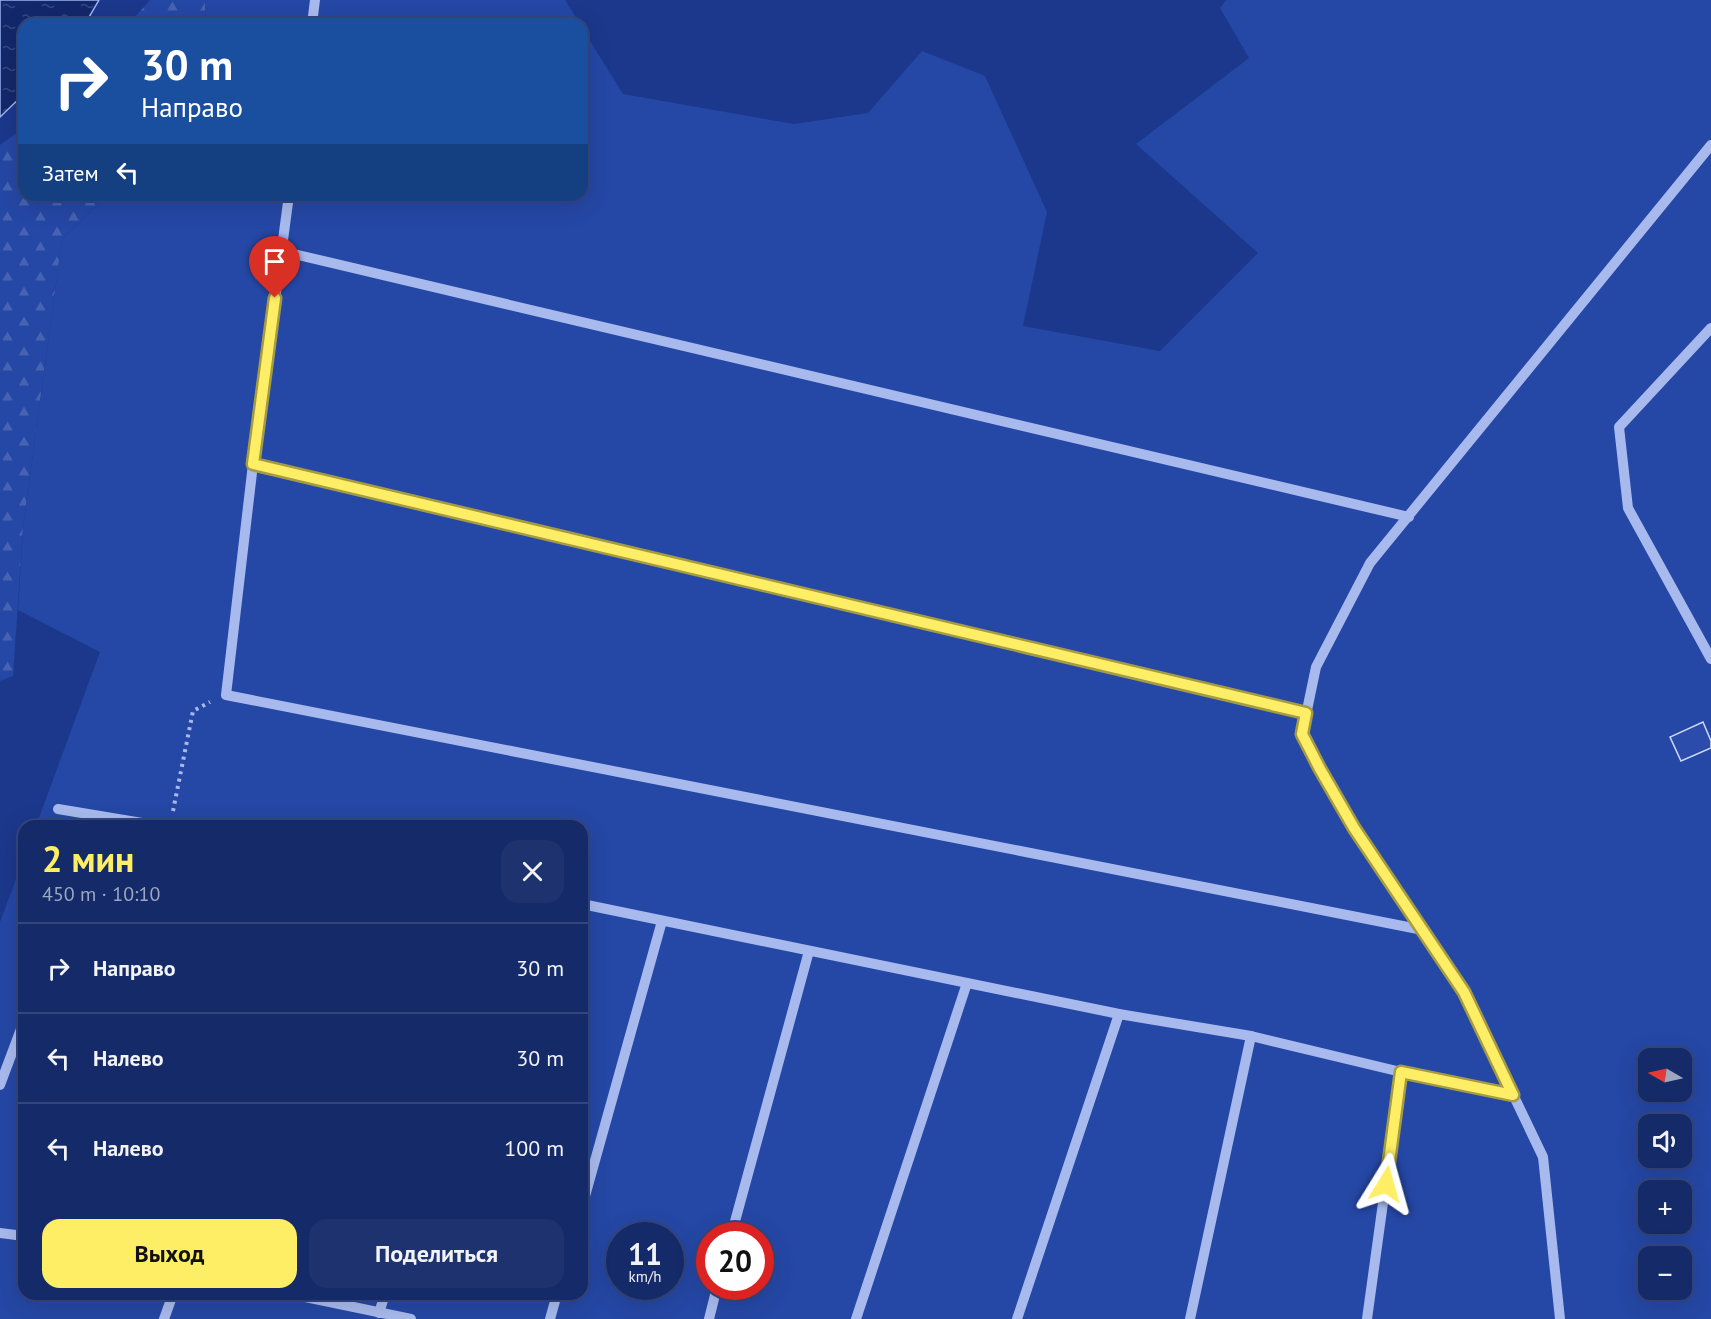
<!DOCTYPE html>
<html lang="ru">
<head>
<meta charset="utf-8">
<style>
	body { margin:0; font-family:"PT Sans",sans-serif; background:#1e326f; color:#f1f3f6; height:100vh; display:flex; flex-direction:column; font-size:22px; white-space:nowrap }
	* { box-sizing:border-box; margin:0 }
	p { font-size:20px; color:#9da7c0 }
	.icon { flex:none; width:33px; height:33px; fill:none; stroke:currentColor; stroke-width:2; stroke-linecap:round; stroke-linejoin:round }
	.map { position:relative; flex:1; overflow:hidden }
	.drawer { position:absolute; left:18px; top:820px; width:570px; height:480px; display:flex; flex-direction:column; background:#152a69; border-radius:18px; box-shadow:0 6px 24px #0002,0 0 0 2px #34467d }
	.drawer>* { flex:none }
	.guide { position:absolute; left:18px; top:18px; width:570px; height:183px; border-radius:18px; box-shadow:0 6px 24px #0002,0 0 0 2px #34467d; background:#1a4fa0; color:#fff; overflow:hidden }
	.needle { width:39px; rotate:279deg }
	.buttons { position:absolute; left:1638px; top:1048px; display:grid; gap:12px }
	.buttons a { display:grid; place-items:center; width:54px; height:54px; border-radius:12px; background:#152a69; box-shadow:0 6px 24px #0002,0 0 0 2px #34467d; font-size:30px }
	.speed { position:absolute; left:606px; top:1222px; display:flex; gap:12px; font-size:30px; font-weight:700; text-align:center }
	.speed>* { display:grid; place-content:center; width:78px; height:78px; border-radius:50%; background:#152a69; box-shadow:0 6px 24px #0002,0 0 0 2px #34467d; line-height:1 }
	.speed small { font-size:15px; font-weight:400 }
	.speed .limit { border:9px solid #d22; background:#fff; color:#111 }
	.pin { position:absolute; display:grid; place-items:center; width:51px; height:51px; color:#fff; margin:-62px -26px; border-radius:50% 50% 50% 0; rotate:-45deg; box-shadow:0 0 6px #0007 }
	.pin .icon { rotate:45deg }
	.me { position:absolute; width:66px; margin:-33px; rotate:8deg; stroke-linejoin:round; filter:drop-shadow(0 0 4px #0008) }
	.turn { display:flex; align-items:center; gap:21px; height:126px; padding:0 24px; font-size:27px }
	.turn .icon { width:78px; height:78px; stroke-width:2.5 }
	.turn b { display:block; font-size:42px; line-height:51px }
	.then { display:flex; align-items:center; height:57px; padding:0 24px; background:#0003; gap:12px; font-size:22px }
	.round { display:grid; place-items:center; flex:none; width:63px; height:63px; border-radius:18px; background:#1e326f }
	.overview { display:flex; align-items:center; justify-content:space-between; height:102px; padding:0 24px }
	h1 { font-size:36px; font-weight:800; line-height:45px; color:#fdee66 }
	.primary-button { display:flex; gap:12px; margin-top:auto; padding:12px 24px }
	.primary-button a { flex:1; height:69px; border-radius:18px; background:#fdee66; color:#111; font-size:24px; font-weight:800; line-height:69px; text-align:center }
	.primary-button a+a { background:#1e326f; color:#f1f3f6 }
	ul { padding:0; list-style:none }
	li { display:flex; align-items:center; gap:18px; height:90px; padding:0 24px; border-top:2px solid #34467d }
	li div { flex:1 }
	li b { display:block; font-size:22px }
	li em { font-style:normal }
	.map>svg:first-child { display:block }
	.forest { fill:url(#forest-firs) }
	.garden { fill:#2547a5; fill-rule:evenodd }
	.water { fill:url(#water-ripples); stroke:#9bb2ef; stroke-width:1.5 }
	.building { fill:#2b4caa; stroke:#ced9f9; stroke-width:1.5 }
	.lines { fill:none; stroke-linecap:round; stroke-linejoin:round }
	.path { stroke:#a8baed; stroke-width:4; stroke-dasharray:3 4.5; stroke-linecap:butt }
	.minor { stroke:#a8baed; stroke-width:10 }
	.route-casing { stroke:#a49b42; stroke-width:15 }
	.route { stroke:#fdee66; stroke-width:10 }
</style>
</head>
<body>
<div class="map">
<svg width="1711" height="1319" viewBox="0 0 1711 1319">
	<defs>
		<pattern id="forest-firs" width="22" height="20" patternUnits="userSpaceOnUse" patternTransform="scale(1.5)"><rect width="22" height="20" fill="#2547a5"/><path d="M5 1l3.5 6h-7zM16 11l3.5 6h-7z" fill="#4663b2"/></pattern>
		<pattern id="water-ripples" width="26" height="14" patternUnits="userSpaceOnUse" patternTransform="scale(1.5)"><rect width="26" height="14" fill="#13286b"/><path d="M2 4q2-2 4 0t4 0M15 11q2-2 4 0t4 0" fill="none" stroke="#364881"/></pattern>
	</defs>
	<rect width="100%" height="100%" fill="#1c388c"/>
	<g class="forest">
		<path d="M150,0H205L206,24H129Z"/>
		<path d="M24,128V195H108L62,239L23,528L13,676L0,681V145Z"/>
	</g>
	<g class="garden">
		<path d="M205,0H565L580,24H206Z"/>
		<path d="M1226,0H1711V1319H0V922L24,858V1294H582V826H36L100,652L18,610L23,528L62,239L108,195H582V28L623,94L794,124L868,113L922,51L985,76L1047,212L1023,326L1160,351L1258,253L1136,144L1249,58L1220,8ZM1648,1059H1682V1092H1648ZM1648,1125H1682V1158H1648ZM1648,1191H1682V1224H1648ZM620,1236H670V1287H620ZM710,1236H760V1287H710ZM1648,1257H1682V1290H1648Z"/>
	</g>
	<path class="water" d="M0,0H99L85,24H24V94L0,117Z"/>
	<path class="building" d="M1703,722L1711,741V748L1681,761L1670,737Z"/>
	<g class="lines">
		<path class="path" d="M173,811L193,711L210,702"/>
		<g class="minor">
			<path d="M312,24L315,0"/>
			<path d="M289,195L253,464L226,695L1423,930"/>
			<path d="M281,251L1409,517"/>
			<path d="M1711,328L1619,427L1628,508L1711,659"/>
			<path d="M253,464L1306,713"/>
			<path d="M58,809L160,826"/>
			<path d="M582,904L1119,1014L1251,1036L1401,1072L1513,1095"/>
			<path d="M0,1085L24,1021"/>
			<path d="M582,1207L662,921"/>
			<path d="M0,1233L24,1236"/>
			<path d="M731,1236L809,951"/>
			<path d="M291,1294L411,1319"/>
			<path d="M379,1313L385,1294"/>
			<path d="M164,1319L173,1294"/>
			<path d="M550,1319L557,1294"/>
			<path d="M709,1319L717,1287"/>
			<path d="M856,1319L967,983"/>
			<path d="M1017,1319L1119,1014"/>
			<path d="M1190,1319L1251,1036"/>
			<path d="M1367,1319L1401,1072"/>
			<path d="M1560,1319L1543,1157L1464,992L1354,828L1302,734L1316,667L1370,563L1711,145"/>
		</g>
	</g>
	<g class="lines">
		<g class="route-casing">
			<path id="route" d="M275,298L253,464L1306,713L1302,734L1320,769L1354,828L1464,992L1513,1095L1401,1072L1386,1184"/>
		</g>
		<use href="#route" class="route"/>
	</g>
</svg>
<div class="buttons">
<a><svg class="needle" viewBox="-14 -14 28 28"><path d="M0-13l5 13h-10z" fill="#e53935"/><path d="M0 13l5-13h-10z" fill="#9da7c0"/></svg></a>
<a><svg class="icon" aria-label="sound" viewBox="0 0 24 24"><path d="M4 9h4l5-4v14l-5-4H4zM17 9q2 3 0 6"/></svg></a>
<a>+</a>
<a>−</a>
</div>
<div class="speed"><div>11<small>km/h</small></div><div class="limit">20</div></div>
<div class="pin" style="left:275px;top:298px;background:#d93025"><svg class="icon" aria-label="arrive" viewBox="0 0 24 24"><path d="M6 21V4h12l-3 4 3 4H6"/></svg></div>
<svg class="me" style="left:1386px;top:1184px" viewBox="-20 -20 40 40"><path d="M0-17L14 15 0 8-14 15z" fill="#fdee66" stroke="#fff" stroke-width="4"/></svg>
<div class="guide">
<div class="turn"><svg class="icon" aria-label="right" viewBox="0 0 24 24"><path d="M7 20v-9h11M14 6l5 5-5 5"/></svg><div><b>30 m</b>Направо</div></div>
<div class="then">Затем<svg class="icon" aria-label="left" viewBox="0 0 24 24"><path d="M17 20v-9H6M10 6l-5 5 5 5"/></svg></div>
</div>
<section class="drawer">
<div class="overview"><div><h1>2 мин</h1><p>450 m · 10:10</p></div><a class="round"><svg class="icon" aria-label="close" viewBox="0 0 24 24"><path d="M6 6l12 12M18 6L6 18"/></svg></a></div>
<ul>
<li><svg class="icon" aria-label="right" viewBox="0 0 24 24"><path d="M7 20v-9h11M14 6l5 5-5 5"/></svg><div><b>Направо</b></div><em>30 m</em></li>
<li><svg class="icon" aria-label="left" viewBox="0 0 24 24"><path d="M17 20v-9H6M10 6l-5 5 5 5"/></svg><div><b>Налево</b></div><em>30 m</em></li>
<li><svg class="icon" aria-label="left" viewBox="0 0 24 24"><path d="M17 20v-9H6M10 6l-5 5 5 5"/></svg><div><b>Налево</b></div><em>100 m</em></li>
</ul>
<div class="primary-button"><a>Выход</a><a>Поделиться</a></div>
</section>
</div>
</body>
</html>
